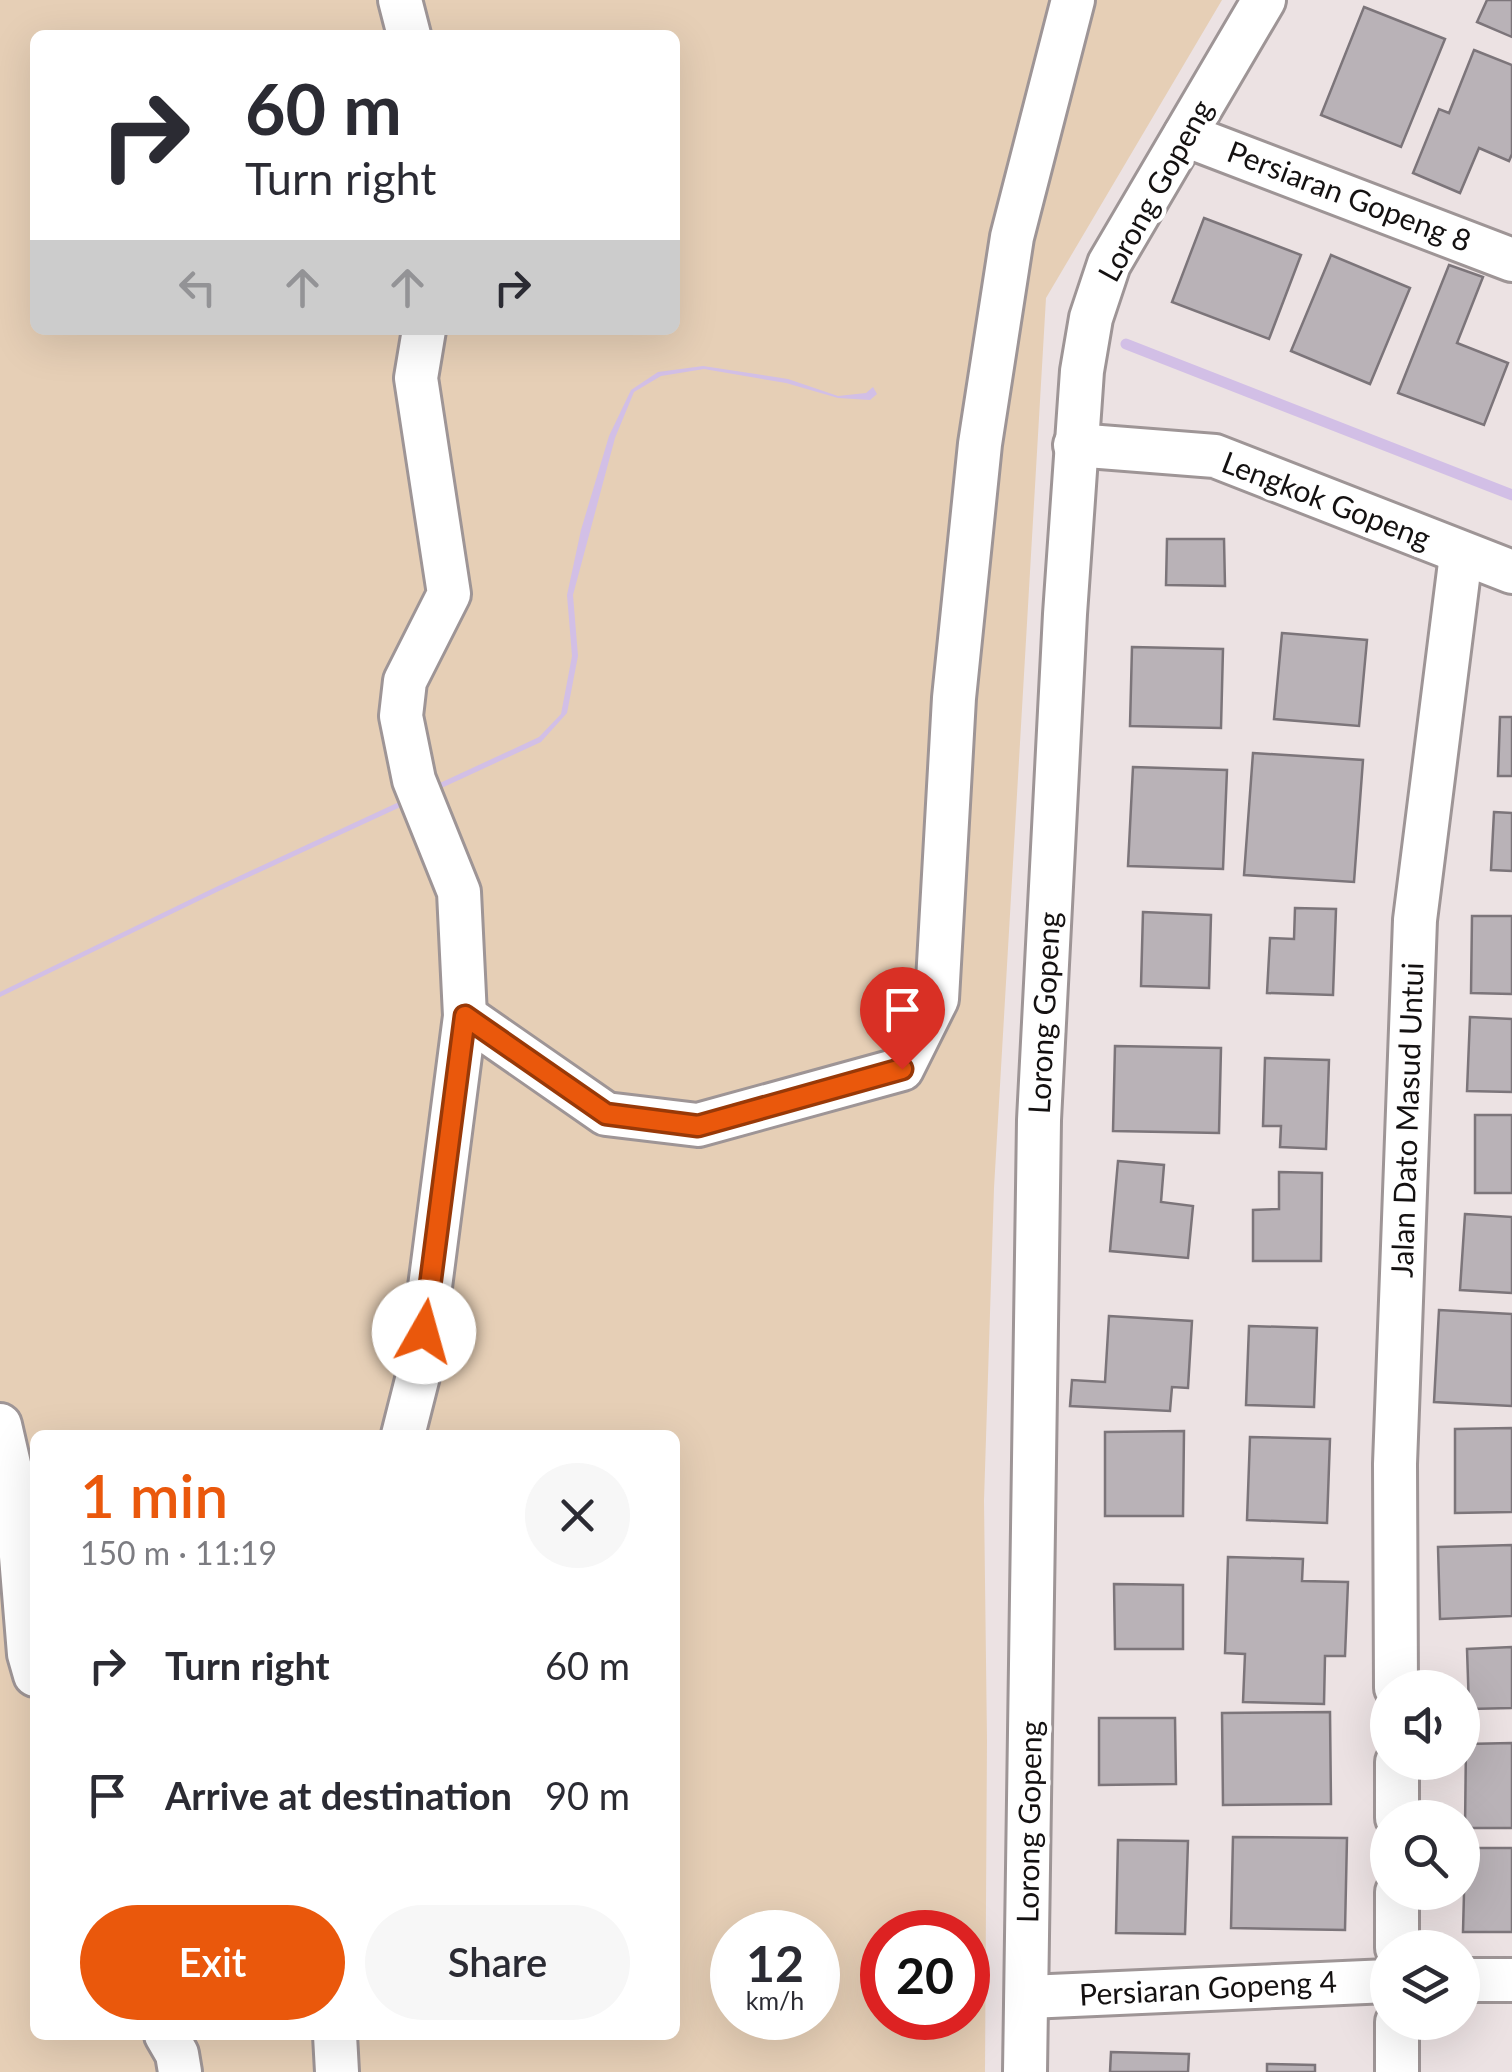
<!DOCTYPE html>
<html lang="en">
<head>
<meta charset="utf-8">
<style>
	body { margin:0; font-family:Lato,sans-serif; background:#f7f7f7; color:#2b2b33; height:100vh; display:flex; flex-direction:column; font-size:38px; white-space:nowrap }
	* { box-sizing:border-box; margin:0 }
	p { font-size:32px; color:#7c7c81 }
	.icon { flex:none; width:55px; height:55px; fill:none; stroke:currentColor; stroke-width:2; stroke-linecap:round; stroke-linejoin:round }
	.map { position:relative; flex:1; overflow:hidden }
	.sheet { position:absolute; left:30px; top:1430px; width:650px; height:610px; display:flex; flex-direction:column; background:#fff; border-radius:15px; box-shadow:0 10px 40px #0002 }
	.sheet>* { flex:none }
	.banner { position:absolute; left:30px; top:30px; width:650px; height:305px; border-radius:15px; box-shadow:0 10px 40px #0002; background:#fff; color:#2b2b33; overflow:hidden }
	.buttons { position:absolute; left:1370px; top:1670px; display:grid; gap:20px }
	.buttons a { display:grid; place-items:center; width:110px; height:110px; border-radius:50%; background:#fff; box-shadow:0 10px 40px #0002; font-size:50px }
	.speed { position:absolute; left:710px; top:1910px; display:flex; gap:20px; font-size:50px; font-weight:700; text-align:center }
	.speed>* { display:grid; place-content:center; width:130px; height:130px; border-radius:50%; background:#fff; box-shadow:0 10px 40px #0002; line-height:1 }
	.speed small { font-size:25px; font-weight:400 }
	.speed .limit { border:15px solid #d22; background:#fff; color:#111 }
	.pin { position:absolute; display:grid; place-items:center; width:85px; height:85px; color:#fff; margin:-102px -42px; border-radius:50% 50% 50% 0; rotate:-45deg; box-shadow:0 0 10px #0007 }
	.pin .icon { rotate:45deg }
	.me { position:absolute; width:110px; margin:-55px; rotate:7deg; stroke-linejoin:round; filter:drop-shadow(0 0 8px #0008) }
	.turn { display:flex; align-items:center; gap:35px; height:210px; padding:0 50px; font-size:45px }
	.turn .icon { width:130px; height:130px; stroke-width:2.5 }
	.turn b { display:block; font-size:70px; line-height:85px }
	.lanes { display:flex; align-items:center; height:95px; padding:0 50px; background:#0003; justify-content:center; gap:50px; direction:ltr }
	.lanes .off { opacity:.35 }
	.round { display:grid; place-items:center; flex:none; width:105px; height:105px; border-radius:52px; background:#f7f7f7 }
	.summary { display:flex; align-items:center; justify-content:space-between; height:170px; padding:0 50px }
	h1 { font-size:60px; font-weight:600; line-height:75px; color:#ea580c }
	.cta { display:flex; gap:20px; margin-top:auto; padding:20px 50px }
	.cta a { flex:1; height:115px; border-radius:60px; background:#ea580c; color:#fff; font-size:40px; font-weight:600; line-height:115px; text-align:center }
	.cta a+a { background:#f7f7f7; color:#2b2b33 }
	ul { padding:0; list-style:none }
	li { display:flex; align-items:center; gap:30px; height:130px; padding:0 50px }
	li div { flex:1 }
	li b { display:block; font-size:38px }
	li em { font-style:normal }
	.map>svg:first-child { display:block }
	.green { fill:#e6cfb6; fill-rule:evenodd }
	.water { fill:#d2bfe6 }
	.lines { fill:none; stroke-linecap:round; stroke-linejoin:round }
	.stream { stroke:#d2bfe6; stroke-width:11 }
	.building { fill:#b9b2b7; stroke:#7c757a; stroke-width:2.5 }
	.minor-casing { stroke:#9e9596; stroke-width:48 }
	.minor { stroke:#fff; stroke-width:42 }
	.route-casing { stroke:#983908; stroke-width:25 }
	.route { stroke:#ea580c; stroke-width:18 }
	.labels { text-anchor:middle; stroke-width:9; stroke-linejoin:round; paint-order:stroke }
	.street-label { font-size:30px; fill:#141111; stroke:#fff }
</style>
</head>
<body>
<div class="map">
<svg width="1512" height="2072" viewBox="0 0 1512 2072">
	<rect width="100%" height="100%" fill="#ece2e3"/>
	<path class="green" d="M0,0H1222L1046,298L994,1188L984,1501L987,1740L985,2072H0ZM35,35H675V330H35ZM35,1435H675V2035H35ZM732,1932H818V2018H732ZM882,1932H968V2018H882Z"/>
	<path class="water" d="M703,366L788,379L838,396L866,393L873,387L877,394L870,400L838,398L786,383L704,369L661,376L634,392L615,438L573,595L578,656L567,713L541,742L221,890L0,997V992L218,886L539,737L561,714L572,656L567,595L581,530L609,436L631,390L658,372Z"/>
	<g class="lines">
		<path class="stream" d="M1126,344L1512,495"/>
	</g>
	<g class="building">
		<path d="M1487,0H1512V37L1477,22Z"/>
		<path d="M1364,7L1445,39L1401,147L1321,115Z"/>
		<path d="M1474,50L1512,65V154L1509,161L1479,148L1460,193L1413,173L1439,109L1449,113Z"/>
		<path d="M1204,218L1301,255L1269,339L1172,302Z"/>
		<path d="M1331,255L1410,288L1370,384L1291,351Z"/>
		<path d="M1449,265L1483,277L1457,343L1508,363L1484,425L1398,393Z"/>
		<path d="M1167,539H1224L1225,586L1166,585Z"/>
		<path d="M1282,633L1367,640L1359,726L1274,719Z"/>
		<path d="M1132,647L1223,649L1221,728L1130,726Z"/>
		<path d="M1500,717H1512V776H1498Z"/>
		<path d="M1253,753L1363,760L1354,882L1244,875Z"/>
		<path d="M1133,767L1227,770L1223,869L1128,866Z"/>
		<path d="M1494,812L1512,813V871L1491,870Z"/>
		<path d="M1295,908L1336,909L1333,995L1267,993L1270,938L1294,939Z"/>
		<path d="M1143,912L1211,915L1209,988L1141,986Z"/>
		<path d="M1472,916H1512V994L1471,993Z"/>
		<path d="M1470,1017L1512,1019V1092L1467,1091Z"/>
		<path d="M1115,1046L1221,1048L1219,1133L1113,1131Z"/>
		<path d="M1265,1058L1329,1060L1326,1149L1280,1147L1281,1126H1263Z"/>
		<rect x="1475" y="1115" width="37" height="78"/>
		<path d="M1118,1161L1164,1165L1161,1202L1193,1206L1188,1258L1110,1251Z"/>
		<path d="M1279,1172L1322,1173L1321,1261H1253V1210L1279,1209Z"/>
		<path d="M1465,1214L1512,1217V1293L1460,1290Z"/>
		<path d="M1439,1310L1512,1314V1406L1434,1402Z"/>
		<path d="M1109,1316L1192,1321L1188,1388L1172,1387L1170,1411L1070,1406L1072,1380L1105,1382Z"/>
		<path d="M1249,1326L1317,1328L1314,1407L1246,1405Z"/>
		<path d="M1512,1428V1512L1455,1513V1429Z"/>
		<path d="M1184,1431L1183,1516H1105V1432Z"/>
		<path d="M1250,1437L1330,1439L1327,1523L1247,1520Z"/>
		<path d="M1512,1545V1616L1440,1619L1438,1547Z"/>
		<path d="M1228,1557L1303,1559L1302,1581L1348,1582L1345,1656H1325L1324,1704L1243,1702L1245,1654L1225,1653Z"/>
		<path d="M1114,1584L1183,1585V1649H1115Z"/>
		<path d="M1512,1647V1708L1469,1709L1467,1649Z"/>
		<path d="M1330,1712L1331,1804L1223,1805L1222,1713Z"/>
		<path d="M1099,1718H1175L1176,1784L1099,1785Z"/>
		<path d="M1512,1743V1828H1465L1466,1744Z"/>
		<path d="M1233,1837L1347,1838L1345,1930L1231,1928Z"/>
		<path d="M1118,1840L1188,1841L1185,1934L1116,1933Z"/>
		<path d="M1462,1848H1512V1932H1463L1464,1893H1431L1462,1892Z"/>
		<path d="M1111,2052L1189,2054L1188,2072H1110Z"/>
		<path d="M1267,2064L1315,2065V2072H1267Z"/>
	</g>
	<g class="lines">
		<g class="minor-casing">
			<g id="minor">
				<path d="M400,0L409,35"/>
				<path d="M1185,135L1512,260"/>
				<path d="M1075,445L1215,456L1512,572"/>
				<path d="M465,1016L606,1114L698,1125L902,1069L937,999L954,698L980,444L1012,237L1073,0"/>
				<path d="M0,1425L16,1495L29,1654L35,1675"/>
				<path d="M403,1435L419,1372L465,1016L459,892L414,780L401,716L405,681L449,594L416,378L424,330"/>
				<path d="M1396,1688L1395,1464L1415,920L1461,555"/>
				<path d="M1397,1762V1818"/>
				<path d="M1397,1892V1948"/>
				<path d="M1462,1980H1512"/>
				<path d="M1028,1997L1388,1981"/>
				<path d="M166,2035L177,2054L180,2072"/>
				<path d="M335,2035L337,2072"/>
				<path d="M1025,2072L1039,1120L1065,614L1082,371L1091,318L1109,264L1264,0"/>
				<path d="M1397,2072V2022"/>
			</g>
		</g>
		<use href="#minor" class="minor"/>
	</g>
	<g class="lines">
		<g class="route-casing">
			<path id="route" d="M424,1332L465,1016L606,1114L698,1126L902,1069"/>
		</g>
		<use href="#route" class="route"/>
	</g>
	<g class="labels">
		<g class="street-label">
			<text transform="translate(1156 191) rotate(-61)" y="10">Lorong Gopeng</text>
			<text transform="translate(1349 197) rotate(21)" y="10">Persiaran Gopeng 8</text>
			<text transform="translate(1326 501) rotate(21)" y="10">Lengkok Gopeng</text>
			<text transform="translate(1045 1013) rotate(-87)" y="10">Lorong Gopeng</text>
			<text transform="translate(1408 1120) rotate(-88)" y="10">Jalan Dato Masud Untui</text>
			<text transform="translate(1030 1822) rotate(-89)" y="10">Lorong Gopeng</text>
			<text transform="translate(1208 1989) rotate(-3)" y="10">Persiaran Gopeng 4</text>
		</g>
	</g>
</svg>
<div class="buttons">
<a><svg class="icon" aria-label="sound" viewBox="0 0 24 24"><path d="M4 9h4l5-4v14l-5-4H4zM17 9q2 3 0 6"/></svg></a>
<a><svg class="icon" aria-label="search" viewBox="0 0 24 24"><circle cx="10" cy="10" r="6"/><path d="M15 15l6 6"/></svg></a>
<a><svg class="icon" aria-label="layers" viewBox="0 0 24 24"><path d="M12 4l9 5-9 5-9-5zM3 14l9 5 9-5"/></svg></a>
</div>
<div class="speed"><div>12<small>km/h</small></div><div class="limit">20</div></div>
<div class="pin" style="left:902px;top:1069px;background:#d93025"><svg class="icon" aria-label="arrive" viewBox="0 0 24 24"><path d="M6 21V4h12l-3 4 3 4H6"/></svg></div>
<svg class="me" style="left:424px;top:1332px" viewBox="-20 -20 40 40"><circle r="19" fill="#fff"/><path d="M0-13L10 11 0 6-10 11z" fill="#ea580c"/></svg>
<div class="banner">
<div class="turn"><svg class="icon" aria-label="right" viewBox="0 0 24 24"><path d="M7 20v-9h11M14 6l5 5-5 5"/></svg><div><b>60 m</b>Turn right</div></div>
<div class="lanes"><svg class="icon off" aria-label="left" viewBox="0 0 24 24"><path d="M17 20v-9H6M10 6l-5 5 5 5"/></svg><svg class="icon off" aria-label="ahead" viewBox="0 0 24 24"><path d="M12 20V5M6 11l6-6 6 6"/></svg><svg class="icon off" aria-label="ahead" viewBox="0 0 24 24"><path d="M12 20V5M6 11l6-6 6 6"/></svg><svg class="icon" aria-label="right" viewBox="0 0 24 24"><path d="M7 20v-9h11M14 6l5 5-5 5"/></svg></div>
</div>
<section class="sheet">
<div class="summary"><div><h1>1 min</h1><p>150 m · 11:19</p></div><a class="round"><svg class="icon" aria-label="close" viewBox="0 0 24 24"><path d="M6 6l12 12M18 6L6 18"/></svg></a></div>
<ul>
<li><svg class="icon" aria-label="right" viewBox="0 0 24 24"><path d="M7 20v-9h11M14 6l5 5-5 5"/></svg><div><b>Turn right</b></div><em>60 m</em></li>
<li><svg class="icon" aria-label="arrive" viewBox="0 0 24 24"><path d="M6 21V4h12l-3 4 3 4H6"/></svg><div><b>Arrive at destination</b></div><em>90 m</em></li>
</ul>
<div class="cta"><a>Exit</a><a>Share</a></div>
</section>
</div>
</body>
</html>
